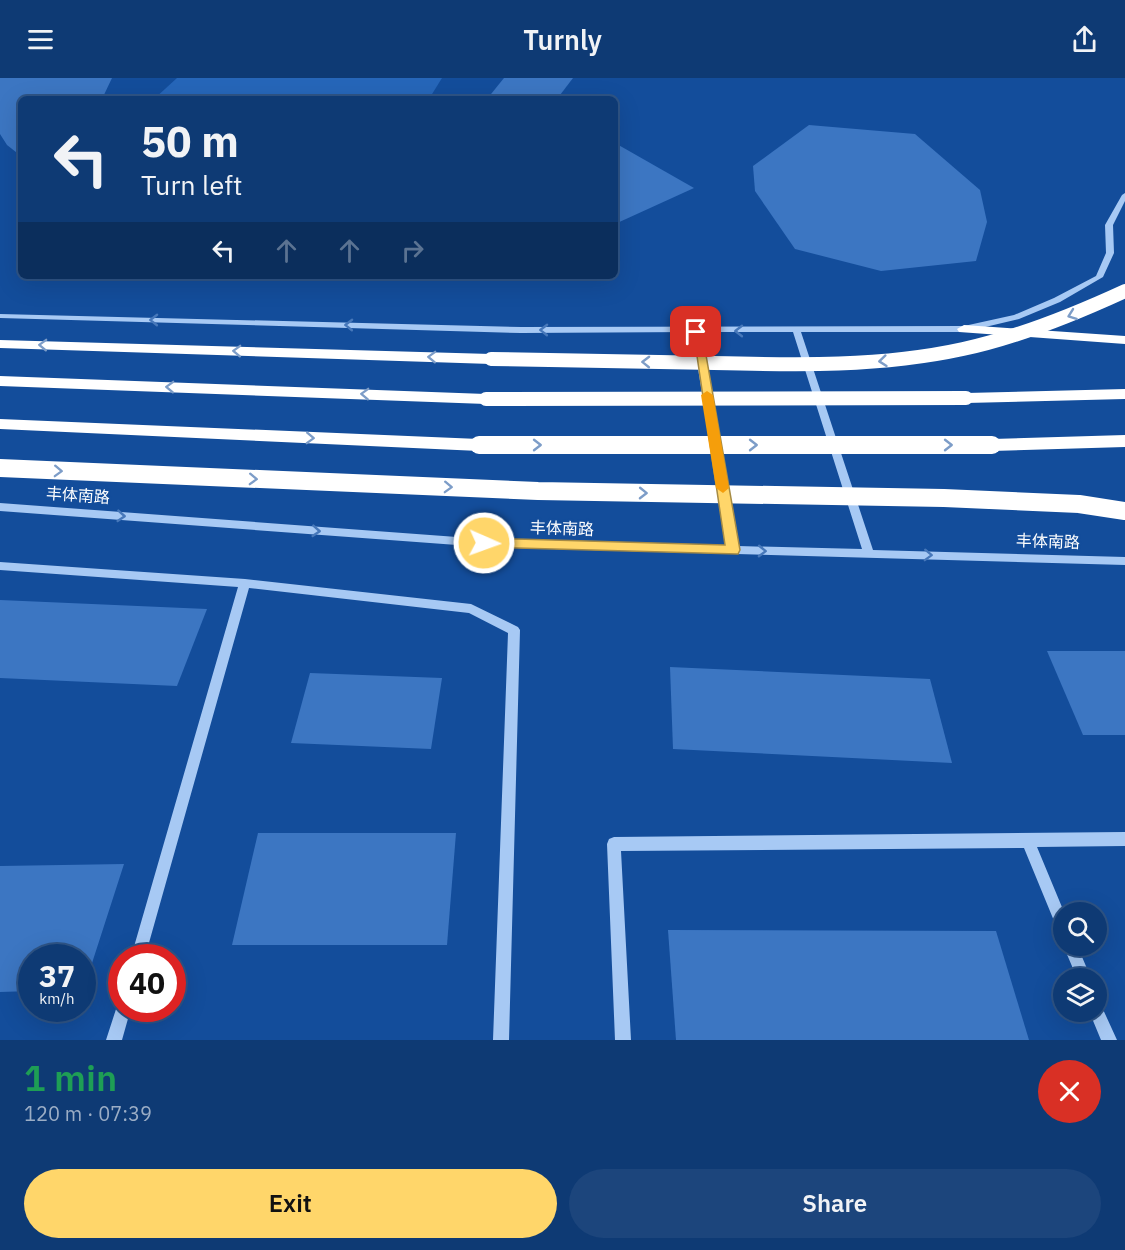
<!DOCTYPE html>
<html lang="en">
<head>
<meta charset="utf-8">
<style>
	body { margin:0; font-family:"IBM Plex Sans","Noto Sans SC",sans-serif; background:#1c457c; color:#f1f3f6; height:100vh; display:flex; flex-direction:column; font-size:22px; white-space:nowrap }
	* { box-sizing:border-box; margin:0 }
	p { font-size:20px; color:#9badc5 }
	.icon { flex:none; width:33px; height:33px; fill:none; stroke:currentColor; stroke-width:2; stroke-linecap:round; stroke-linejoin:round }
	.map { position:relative; height:962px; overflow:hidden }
	.side { display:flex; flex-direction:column; background:#0e3a74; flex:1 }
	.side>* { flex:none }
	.banner { position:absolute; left:18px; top:18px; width:600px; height:183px; border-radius:9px; box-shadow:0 6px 24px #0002,0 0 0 2px #2e5486; background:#0e3a74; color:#f1f3f6; overflow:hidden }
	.fabs { position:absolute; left:1053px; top:824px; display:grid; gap:12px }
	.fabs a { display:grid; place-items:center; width:54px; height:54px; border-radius:50%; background:#0e3a74; box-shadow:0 6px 24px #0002,0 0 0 2px #2e5486; font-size:30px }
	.speed { position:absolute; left:18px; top:866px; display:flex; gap:12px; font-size:30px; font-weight:700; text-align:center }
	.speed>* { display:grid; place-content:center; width:78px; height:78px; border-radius:50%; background:#0e3a74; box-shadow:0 6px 24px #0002,0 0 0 2px #2e5486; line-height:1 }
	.speed small { font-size:15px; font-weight:400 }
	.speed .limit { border:9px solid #d22; background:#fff; color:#111 }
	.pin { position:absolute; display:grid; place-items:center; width:51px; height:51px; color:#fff; margin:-26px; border-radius:12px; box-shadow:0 3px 9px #0006 }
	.me { position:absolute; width:66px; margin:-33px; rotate:92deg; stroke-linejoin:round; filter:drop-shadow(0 0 4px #0008) }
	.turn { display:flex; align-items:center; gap:21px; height:126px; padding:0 24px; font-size:27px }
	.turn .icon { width:78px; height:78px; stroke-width:2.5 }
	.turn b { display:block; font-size:42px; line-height:51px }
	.lanes { display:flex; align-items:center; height:57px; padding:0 24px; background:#0003; justify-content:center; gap:30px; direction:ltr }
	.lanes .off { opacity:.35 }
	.round { display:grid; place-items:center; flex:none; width:63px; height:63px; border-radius:32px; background:#1c457c }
	.summary { display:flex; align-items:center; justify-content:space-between; height:102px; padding:0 24px }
	h1 { font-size:36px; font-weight:600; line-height:45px; color:#1e9e55 }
	.primary-button { display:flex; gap:12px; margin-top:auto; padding:12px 24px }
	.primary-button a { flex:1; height:69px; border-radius:36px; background:#ffd66a; color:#111; font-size:24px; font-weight:600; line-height:69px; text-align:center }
	.primary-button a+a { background:#1c457c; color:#f1f3f6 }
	header { display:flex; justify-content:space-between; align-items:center; height:78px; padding:0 24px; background:#0e3a74; font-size:27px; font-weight:600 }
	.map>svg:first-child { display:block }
	.green { fill:#2666b9 }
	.building { fill:#3c76c2 }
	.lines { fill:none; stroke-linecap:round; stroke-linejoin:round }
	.minor { fill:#a7c9f4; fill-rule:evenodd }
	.highway { fill:#fff; fill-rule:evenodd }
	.highway-bridge-far1 { stroke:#fff; stroke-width:14 }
	.highway-bridge { stroke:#fff; stroke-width:18 }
	.oneway { stroke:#7d9dc8 }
	.oneway2 { stroke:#4778ba }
	.route { fill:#ffd66a; stroke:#a68b45; stroke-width:1.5 }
	.slow { fill:#f59e0b }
	.labels { text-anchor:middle; stroke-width:5; stroke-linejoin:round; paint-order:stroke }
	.street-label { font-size:16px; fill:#fff; stroke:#134d9b }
</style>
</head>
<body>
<header><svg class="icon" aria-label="menu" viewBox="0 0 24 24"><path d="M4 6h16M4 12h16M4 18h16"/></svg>Turnly<svg class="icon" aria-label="share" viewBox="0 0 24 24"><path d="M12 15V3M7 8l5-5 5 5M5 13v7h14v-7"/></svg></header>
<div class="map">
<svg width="1125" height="962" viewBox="0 0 1125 962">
	<rect width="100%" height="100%" fill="#134d9b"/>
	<path class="green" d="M177,0H442L429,21H154Z"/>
	<g class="building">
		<path d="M0,0H112L102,21H21V78L7,67L0,56Z"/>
		<path d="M504,0H573L557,21H487Z"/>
		<path d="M809,47L915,56L980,112L987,144L976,183L881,193L795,171L755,113L753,88Z"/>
		<path d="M615,65L694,110L615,146Z"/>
		<path d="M0,522L207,531L177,608L0,600Z"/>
		<path d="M1047,573H1125V657H1083Z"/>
		<path d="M670,589L930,601L952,685L673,671Z"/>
		<path d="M310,595L442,600L431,671L291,665Z"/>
		<path d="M258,755H456L447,867H232Z"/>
		<path d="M124,786L83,913L82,879H32V913L0,914V788Z"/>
		<path d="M668,852L996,853L1029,962H676Z"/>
	</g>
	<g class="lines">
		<g class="minor">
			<path d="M1125,115V123L1113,147L1114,175L1103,199L1060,224L1019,241L964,254H801L873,472L1125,479V487L484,469L0,433V425L484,461L727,468L692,254L521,255L0,240V236L521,249L964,248L1014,237L1054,220L1096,198L1106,175L1105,147L1122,117ZM700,254H793L862,471L738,468Z"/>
			<path d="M0,484L245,501L471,526L518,549L520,552L509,962H493L508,555L469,535L249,510L145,879H131L238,509L0,492Z"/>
			<path d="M1125,754V768L1037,769L1064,834V857L1059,855L1024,770L621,773L631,962H615L607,766L609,761L614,759Z"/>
			<path d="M1064,865V867H1077L1091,900H1077L1063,867Z"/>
			<path d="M122,923V930H131L122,962H106L118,925Z"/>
			<path d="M1096,925L1101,927L1117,962H1101L1089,933H1096Z"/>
		</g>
		<g class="highway">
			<path d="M964,247L1125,258V266L959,254L957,251Z"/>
			<path d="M0,262L491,276L498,281L491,286L0,270Z"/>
			<path d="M0,298L486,316L494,321L486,326L0,308Z"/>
			<path d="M1125,311V321L966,325L958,320L966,315Z"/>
			<path d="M0,341L479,361L487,367L479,373L0,351Z"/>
			<path d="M1125,357V369L992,373L984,367L992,361Z"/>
		</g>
		<g class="highway-bridge-far1">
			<path d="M491,281C565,282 639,284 714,285C797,287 881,289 963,271C1019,259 1073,237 1125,213"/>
			<path d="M486,321L966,320"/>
		</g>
		<g class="highway-bridge">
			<path d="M479,367H992"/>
			<path d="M0,390L538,413L944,420L1079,426L1125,433"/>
		</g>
	</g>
	<defs><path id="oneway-chevron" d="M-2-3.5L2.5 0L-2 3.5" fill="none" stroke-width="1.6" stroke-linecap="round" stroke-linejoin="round" transform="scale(1.5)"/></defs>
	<g class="oneway">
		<use href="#oneway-chevron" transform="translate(1072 237) rotate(160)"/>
		<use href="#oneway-chevron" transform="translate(43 267) rotate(-178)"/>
		<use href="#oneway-chevron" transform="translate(237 273) rotate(-178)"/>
		<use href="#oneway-chevron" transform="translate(432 279) rotate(-178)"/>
		<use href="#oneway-chevron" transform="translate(883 283) rotate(174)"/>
		<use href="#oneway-chevron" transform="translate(646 284) rotate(-179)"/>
		<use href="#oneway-chevron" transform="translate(170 309) rotate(-178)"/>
		<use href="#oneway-chevron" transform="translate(365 316) rotate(-178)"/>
		<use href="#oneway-chevron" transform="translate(310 360) rotate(2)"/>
		<use href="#oneway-chevron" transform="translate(537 367)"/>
		<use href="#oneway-chevron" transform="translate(753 367)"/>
		<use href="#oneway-chevron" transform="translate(948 367)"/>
		<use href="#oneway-chevron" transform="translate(58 393) rotate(2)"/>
		<use href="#oneway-chevron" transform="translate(253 401) rotate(2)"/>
		<use href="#oneway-chevron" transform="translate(448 409) rotate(2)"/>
		<use href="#oneway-chevron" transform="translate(643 415) rotate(1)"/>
	</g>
	<g class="oneway2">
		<use href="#oneway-chevron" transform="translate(154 242) rotate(-179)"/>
		<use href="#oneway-chevron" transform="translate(349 247) rotate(-179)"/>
		<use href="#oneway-chevron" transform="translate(544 252) rotate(-179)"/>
		<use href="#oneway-chevron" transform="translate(739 253) rotate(180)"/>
		<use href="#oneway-chevron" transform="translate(121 438) rotate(4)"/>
		<use href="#oneway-chevron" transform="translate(316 453) rotate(4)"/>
		<use href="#oneway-chevron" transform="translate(762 473) rotate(1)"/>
		<use href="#oneway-chevron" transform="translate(928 477) rotate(2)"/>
	</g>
	<path class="route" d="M693,251L702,254L740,472L738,476L479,469V462L484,460L725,467Z"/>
	<path class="slow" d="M707,313L713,317L729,410L723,415L716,410L701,317Z"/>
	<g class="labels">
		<g class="street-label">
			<text transform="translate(78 417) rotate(4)" y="6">丰体南路</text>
			<text transform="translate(562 450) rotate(2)" y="6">丰体南路</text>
			<text transform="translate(1048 463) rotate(2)" y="6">丰体南路</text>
		</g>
	</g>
</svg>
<div class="fabs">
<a><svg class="icon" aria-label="search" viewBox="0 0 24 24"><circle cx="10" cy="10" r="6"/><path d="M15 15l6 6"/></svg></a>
<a><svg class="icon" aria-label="layers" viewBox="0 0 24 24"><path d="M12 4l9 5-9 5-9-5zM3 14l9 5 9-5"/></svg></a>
</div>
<div class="speed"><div>37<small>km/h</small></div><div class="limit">40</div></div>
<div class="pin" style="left:696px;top:254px;background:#d93025"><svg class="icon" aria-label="arrive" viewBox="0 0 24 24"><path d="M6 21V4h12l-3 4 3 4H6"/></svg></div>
<svg class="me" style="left:484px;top:465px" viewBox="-20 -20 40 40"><circle r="17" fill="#ffd66a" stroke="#fff" stroke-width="3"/><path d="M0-11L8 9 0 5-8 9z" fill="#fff"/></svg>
<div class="banner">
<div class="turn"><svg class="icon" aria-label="left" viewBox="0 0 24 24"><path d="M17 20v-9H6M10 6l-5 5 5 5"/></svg><div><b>50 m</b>Turn left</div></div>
<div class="lanes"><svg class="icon" aria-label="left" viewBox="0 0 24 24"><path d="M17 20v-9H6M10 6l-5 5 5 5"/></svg><svg class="icon off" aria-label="ahead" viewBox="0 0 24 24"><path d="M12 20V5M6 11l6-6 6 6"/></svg><svg class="icon off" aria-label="ahead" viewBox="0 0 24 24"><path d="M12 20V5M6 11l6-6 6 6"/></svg><svg class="icon off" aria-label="right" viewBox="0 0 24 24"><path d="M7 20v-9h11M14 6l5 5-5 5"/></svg></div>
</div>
</div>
<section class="side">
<div class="summary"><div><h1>1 min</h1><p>120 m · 07:39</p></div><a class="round" style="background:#d93025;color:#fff"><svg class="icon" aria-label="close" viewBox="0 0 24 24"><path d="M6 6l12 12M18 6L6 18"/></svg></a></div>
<div class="primary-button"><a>Exit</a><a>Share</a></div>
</section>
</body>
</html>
